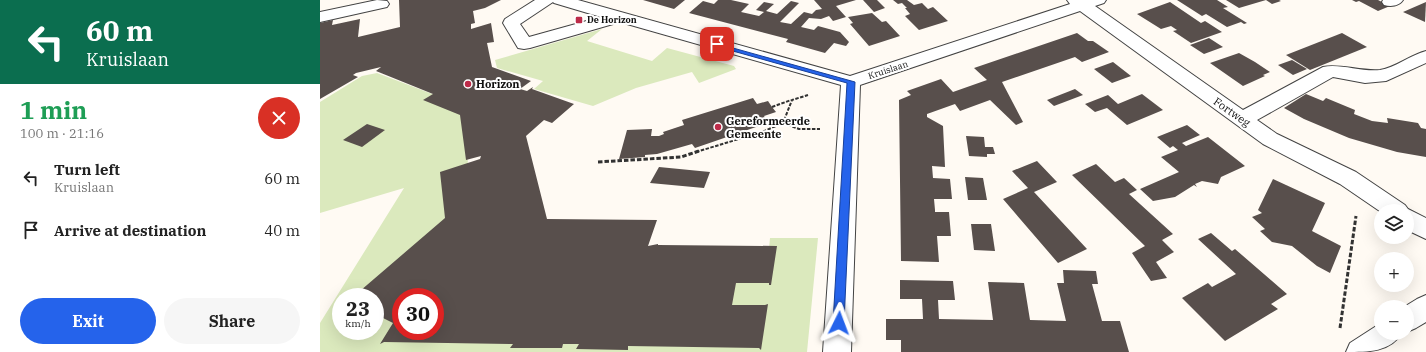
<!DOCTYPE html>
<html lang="en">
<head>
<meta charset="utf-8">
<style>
	body { margin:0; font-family:"IBM Plex Serif",serif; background:#f6f6f6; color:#222; height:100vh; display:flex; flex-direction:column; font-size:15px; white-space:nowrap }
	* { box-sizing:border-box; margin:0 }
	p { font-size:13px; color:#767676 }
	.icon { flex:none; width:22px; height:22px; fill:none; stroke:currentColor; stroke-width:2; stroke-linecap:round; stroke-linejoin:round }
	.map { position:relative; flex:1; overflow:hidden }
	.side { display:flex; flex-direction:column; background:#fff; width:320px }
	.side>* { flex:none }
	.guide { background:#0b6e4f; color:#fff; overflow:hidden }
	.controls { position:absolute; left:1054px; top:204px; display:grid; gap:8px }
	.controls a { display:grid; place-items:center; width:40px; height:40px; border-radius:50%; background:#fff; box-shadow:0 4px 16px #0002; font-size:20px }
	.speed { position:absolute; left:12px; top:288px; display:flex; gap:8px; font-size:20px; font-weight:700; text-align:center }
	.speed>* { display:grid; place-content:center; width:52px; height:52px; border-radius:50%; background:#fff; box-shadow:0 4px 16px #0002; line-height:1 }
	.speed small { font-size:10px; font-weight:400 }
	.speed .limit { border:6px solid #d22; background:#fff; color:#111 }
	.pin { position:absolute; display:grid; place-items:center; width:34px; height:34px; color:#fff; margin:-17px; border-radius:8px; box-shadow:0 2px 6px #0006 }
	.me { position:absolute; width:44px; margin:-22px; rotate:3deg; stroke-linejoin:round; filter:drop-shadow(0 0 3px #0008) }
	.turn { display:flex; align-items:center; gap:14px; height:84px; padding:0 20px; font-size:18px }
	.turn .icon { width:52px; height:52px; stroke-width:2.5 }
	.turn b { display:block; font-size:28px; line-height:34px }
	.round { display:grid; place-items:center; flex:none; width:42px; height:42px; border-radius:21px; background:#f6f6f6 }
	.headline { display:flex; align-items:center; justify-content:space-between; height:68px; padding:0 20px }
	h1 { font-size:24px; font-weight:700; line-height:30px; color:#1e9e55 }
	.primary-button { display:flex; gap:8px; margin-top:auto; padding:8px 20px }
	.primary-button a { flex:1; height:46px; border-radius:24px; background:#2563eb; color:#fff; font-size:16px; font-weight:700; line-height:46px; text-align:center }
	.primary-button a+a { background:#f6f6f6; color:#222 }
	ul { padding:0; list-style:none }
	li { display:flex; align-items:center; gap:12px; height:52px; padding:0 20px }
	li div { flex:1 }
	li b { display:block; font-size:15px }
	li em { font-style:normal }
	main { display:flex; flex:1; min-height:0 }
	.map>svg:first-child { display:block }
	.green { fill:#dbe9bd }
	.building { fill:#584f4c; fill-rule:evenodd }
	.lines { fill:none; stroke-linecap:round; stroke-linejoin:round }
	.minor-casing { stroke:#434343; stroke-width:2 }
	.path-far1 { stroke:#323232; stroke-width:2; stroke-dasharray:3.5 1.5; stroke-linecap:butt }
	.path { stroke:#323232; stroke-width:3; stroke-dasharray:4.5 2; stroke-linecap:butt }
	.minor { fill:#fff; fill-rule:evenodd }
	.route { fill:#2563eb; stroke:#184099 }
	.poi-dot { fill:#bd2b49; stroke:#fff; stroke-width:1.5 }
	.labels { text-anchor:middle; stroke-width:4; stroke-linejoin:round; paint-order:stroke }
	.far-poi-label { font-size:9px; font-weight:bold; fill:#101010; stroke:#fff; text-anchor:start }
	.far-street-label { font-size:9px; fill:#101010; stroke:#fff }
	.poi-label { font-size:11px; font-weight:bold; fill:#101010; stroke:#fff; text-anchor:start }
	.street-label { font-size:11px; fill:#101010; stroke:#fff }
</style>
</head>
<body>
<main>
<section class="side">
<div class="guide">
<div class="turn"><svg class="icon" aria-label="left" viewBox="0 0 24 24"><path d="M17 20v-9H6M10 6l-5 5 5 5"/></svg><div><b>60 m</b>Kruislaan</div></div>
</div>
<div class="headline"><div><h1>1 min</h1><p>100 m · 21:16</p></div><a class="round" style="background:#d93025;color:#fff"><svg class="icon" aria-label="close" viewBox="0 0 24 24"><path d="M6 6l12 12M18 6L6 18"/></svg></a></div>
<ul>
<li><svg class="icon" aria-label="left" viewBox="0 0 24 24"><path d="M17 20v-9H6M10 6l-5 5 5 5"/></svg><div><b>Turn left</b><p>Kruislaan</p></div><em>60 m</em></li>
<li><svg class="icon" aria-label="arrive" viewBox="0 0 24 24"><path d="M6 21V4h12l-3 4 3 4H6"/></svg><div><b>Arrive at destination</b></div><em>40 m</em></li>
</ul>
<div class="primary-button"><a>Exit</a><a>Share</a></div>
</section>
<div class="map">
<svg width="1106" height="352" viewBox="0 0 1106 352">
	<rect width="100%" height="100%" fill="#fffaf3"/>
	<g class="green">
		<path d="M282,29L267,41L332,61L347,48L414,66L416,69L379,83L372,72L316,88L273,106L214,89L223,81L177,68L175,60Z"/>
		<path d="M57,73L115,95L146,117L148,166L126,221L37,297H21V331H55V313L79,319L68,338L405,308L412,278L446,280L450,238H498L487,352H0V323L84,188L0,213V102L42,76Z"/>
	</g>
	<g class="building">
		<path d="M79,0H181L165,8L153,11L155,23L151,24V29L171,23L174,42L167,43L172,67L211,81L200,89L207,91L213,87L212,89L254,104L232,123L224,120L206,136L227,219L337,220L328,246L338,244V245L457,246L451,285H449V283H416L412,305H445L448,304L441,350L439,348L308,346V350L256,349L259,344H243L242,348H190L193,344L64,342L60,344L73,323L61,317L55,322V297H33L125,218L120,172L160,159L161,156L146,160L140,115L103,100L113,94L56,71L61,67L36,73L33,75L38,77L0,99V23L13,20L12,25L40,19L38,37L80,27ZM81,297H115V331H81Z"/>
		<path d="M323,0H365L354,9Z"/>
		<path d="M398,0H411L429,4L421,12L439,16L444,12L436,10L444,2L454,4L446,11L457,14L471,1L479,3L460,22L471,24L484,12L492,14L496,10L502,9L494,0H536L516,6L526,17L513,21L509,16L501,19L489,18L481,27L494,30L498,26L520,32L529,42L526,46L514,43L505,53L466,42L468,39L369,13L383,1L394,4Z"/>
		<path d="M543,0H557L565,8L554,12Z"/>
		<path d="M573,0H587L594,5L602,3L608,9L613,7L628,21L599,30L585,16L590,14L585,8H587L582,3L578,4Z"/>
		<path d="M857,0H897L908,7L903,8L927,23L924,24L921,22L907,27L886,14L882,16Z"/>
		<path d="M906,0H959L961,1L952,4L946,0L919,8Z"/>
		<path d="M1032,0H1058L1070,6L1058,11L1039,1L1036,2Z"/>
		<path d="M850,2L881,23L885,21L902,32L871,43L853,31L857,30L851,26L841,29L817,14Z"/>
		<path d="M1106,2L1105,22L1083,12Z"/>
		<path d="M552,13L562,22L566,21L580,36L549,46L530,24L533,23L528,17Z"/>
		<path d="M757,33L768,41H773L789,52L762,62L755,57L682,82L703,122L696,125L670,100L640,111L635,104L607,114V117L623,126L625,167L612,166L613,178L630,179L632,199H614L615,210V212H629L631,236H617L619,262L581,261L579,100L591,95L587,91L621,79L633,92L667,80L654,68Z"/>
		<path d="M1022,33L1047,47L990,70L966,55Z"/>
		<path d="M889,38L903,47L884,54L870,45Z"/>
		<path d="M919,53L935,62L950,72L943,75L945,76L923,86L890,63Z"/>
		<path d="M972,60L987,69L973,75L958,65Z"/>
		<path d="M793,62L811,76L792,83L774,69Z"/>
		<path d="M755,89L763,95L734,106L727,100Z"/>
		<path d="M822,94L843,110L807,125L787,108L775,112L765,104L788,95L798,104Z"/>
		<path d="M986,94L1003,101L1006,98L1035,110L1034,114L1052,121L1068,123L1067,118L1098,123L1101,128L1106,129V157L1077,152L1029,138L984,119L964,108Z"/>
		<path d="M433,98L437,104L448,101L452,107L456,112L444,116L448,123L375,148L372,144L337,154L325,155V157L299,159L307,130L332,129L331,136H339L344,134L343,132L364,125L362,120Z"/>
		<path d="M47,124L65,130L42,147L23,140Z"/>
		<path d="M867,125L880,135L862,143L866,146L888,137L925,166L901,177L898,184L882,181L875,184L877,187L874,185L855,197L833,201L820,189L859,172L841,157L858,150L853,146L850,148L837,137Z"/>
		<path d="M646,136L664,137L665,147H673L675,154H667V157L649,156Z"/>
		<path d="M717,161L737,182L714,192L767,249L738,263L683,199L708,188L692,171Z"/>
		<path d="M776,164L795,182L804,178L817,190L809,194L853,234L842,240L854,252L836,262L847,278L831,281L812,253L825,246L752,175Z"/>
		<path d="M339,167L390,172L384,188L330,183Z"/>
		<path d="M645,177L663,178L667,200H648Z"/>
		<path d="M953,179L1005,203L992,231L1021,246L1010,273L997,266L972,246L952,242L940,231L945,229L932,217L942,213L938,210Z"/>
		<path d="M651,224H671L675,251L654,250Z"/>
		<path d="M891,233L912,251L915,249L967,294L951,304L958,309L905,341L862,298L888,283L892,287L916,274L878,239Z"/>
		<path d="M743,270L776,271L778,284H772L782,321H800L809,352H581V340H566V319H603L602,299H580V280L633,281L635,300H618L619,319L673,320L668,282L704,283L710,320L746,321L737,283H744Z"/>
	</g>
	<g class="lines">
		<g class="minor-casing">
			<g id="minor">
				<path d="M57,0L67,1L69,4L67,7L0,22V12Z"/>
				<path d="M215,0H258L530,76L750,4L747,0H786L784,3L775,6L923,110L1003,67C1019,63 1041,72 1060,70C1075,68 1090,55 1106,51V63L1066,81L1045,83L1013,77L937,120L957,134L1036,172L1085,205L1088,209L1106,218V239L1087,230V211L1061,212L1020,184L943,144L760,11L540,85L531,352H503L521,85L300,22L210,48L204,49L198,48L183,23L185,19ZM233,2L234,3L281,17L209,37L200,24Z"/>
				<path d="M1063,0H1083C1079,6 1071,7 1064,5L1062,2Z"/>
				<path d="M1106,295V322L1096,328L1087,332V307H1084L1097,299Z"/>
				<path d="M1061,323V333H1082C1070,352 1049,352 1026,352L1030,343Z"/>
			</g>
		</g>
		<g class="path-far1">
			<path d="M452,107L471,100"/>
			<path d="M463,123L479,129H500"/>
			<path d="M376,152L442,132L463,123L472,100L488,95"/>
		</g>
		<g class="path">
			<path d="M278,162L361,157L379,151"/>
			<path d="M1020,328L1036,216"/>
		</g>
		<use href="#minor" class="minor"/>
	</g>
	<path class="route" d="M395,43L535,82L524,323L523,326L519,328L515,326L513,323L527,83L395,46Z"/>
	<g class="poi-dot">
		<rect x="255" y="16" width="8" height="8" rx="2"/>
		<circle cx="148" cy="84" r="4"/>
		<circle cx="398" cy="127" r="4"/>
	</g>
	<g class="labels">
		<g class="far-poi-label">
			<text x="267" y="23">De Horizon</text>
		</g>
		<g class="far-street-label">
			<text transform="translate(568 70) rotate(-18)" y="3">Kruislaan</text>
		</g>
		<g class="poi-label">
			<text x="156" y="88">Horizon</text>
			<text x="406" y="125">Gereformeerde<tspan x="406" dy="13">Gemeente</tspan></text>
		</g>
		<g class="street-label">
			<text transform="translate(912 112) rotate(35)" y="4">Fortweg</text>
		</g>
	</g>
</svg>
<div class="controls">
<a><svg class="icon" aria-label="layers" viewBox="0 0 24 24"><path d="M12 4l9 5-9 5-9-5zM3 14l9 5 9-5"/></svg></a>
<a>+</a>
<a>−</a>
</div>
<div class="speed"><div>23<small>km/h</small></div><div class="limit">30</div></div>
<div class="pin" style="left:397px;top:44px;background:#d93025"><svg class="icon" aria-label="arrive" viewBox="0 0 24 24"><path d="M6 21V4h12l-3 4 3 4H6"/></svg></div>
<svg class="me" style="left:519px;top:323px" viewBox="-20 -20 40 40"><path d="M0-17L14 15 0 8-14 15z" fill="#2563eb" stroke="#fff" stroke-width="4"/></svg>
</div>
</main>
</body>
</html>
